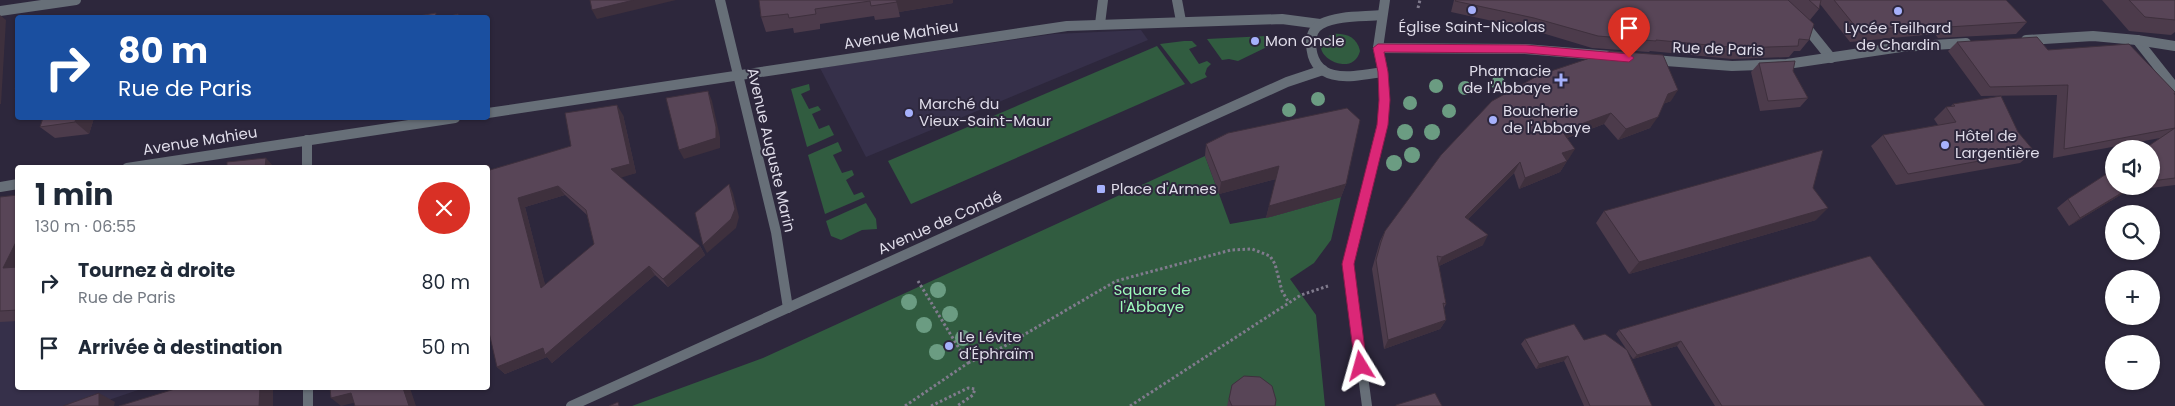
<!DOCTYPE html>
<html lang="fr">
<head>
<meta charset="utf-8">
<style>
	body { margin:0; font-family:Poppins,sans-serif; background:#f2f2f3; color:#1f2937; height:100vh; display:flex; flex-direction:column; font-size:19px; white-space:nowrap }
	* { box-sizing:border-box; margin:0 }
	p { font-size:16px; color:#747a83 }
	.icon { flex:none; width:28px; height:28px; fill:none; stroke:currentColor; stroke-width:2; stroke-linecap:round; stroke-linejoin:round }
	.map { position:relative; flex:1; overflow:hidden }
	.sheet { position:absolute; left:15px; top:165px; width:475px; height:225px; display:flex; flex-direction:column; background:#fff; border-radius:5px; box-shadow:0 1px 4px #0004 }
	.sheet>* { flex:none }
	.top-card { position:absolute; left:15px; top:15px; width:475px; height:105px; border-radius:5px; box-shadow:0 1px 4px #0004; background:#1a4fa0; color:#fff; overflow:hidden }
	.buttons { position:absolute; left:2105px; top:140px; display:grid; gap:10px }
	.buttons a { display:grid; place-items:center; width:55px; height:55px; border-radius:50%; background:#fff; box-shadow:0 1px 4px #0004; font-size:25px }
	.pin { position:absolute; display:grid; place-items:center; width:42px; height:42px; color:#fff; margin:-51px -21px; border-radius:50% 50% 50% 0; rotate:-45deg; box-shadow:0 0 5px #0007 }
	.pin .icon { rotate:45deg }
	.me { position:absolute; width:55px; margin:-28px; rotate:352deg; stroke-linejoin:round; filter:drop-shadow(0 0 4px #0008) }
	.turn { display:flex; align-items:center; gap:18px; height:105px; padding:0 20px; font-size:22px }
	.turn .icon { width:65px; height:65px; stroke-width:2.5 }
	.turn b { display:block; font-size:35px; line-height:42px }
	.round { display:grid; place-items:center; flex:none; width:52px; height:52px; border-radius:26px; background:#f2f2f3 }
	.head { display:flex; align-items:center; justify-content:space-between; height:85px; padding:0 20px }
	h1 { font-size:30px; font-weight:700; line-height:38px }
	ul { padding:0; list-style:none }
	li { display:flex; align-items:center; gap:15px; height:65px; padding:0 20px }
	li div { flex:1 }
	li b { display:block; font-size:19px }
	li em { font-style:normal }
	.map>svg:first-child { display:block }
	.built { fill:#36304a }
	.green { fill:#315c40 }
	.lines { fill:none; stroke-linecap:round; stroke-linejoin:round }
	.path { stroke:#807b8d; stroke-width:3; stroke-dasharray:2.5 2.5; stroke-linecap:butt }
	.service { stroke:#676f78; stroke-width:10 }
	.minor { stroke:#676f78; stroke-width:10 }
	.tertiary { stroke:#676f78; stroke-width:10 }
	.tree { fill:#6b9c82 }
	.wall { fill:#4c3b4b; fill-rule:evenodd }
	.shaded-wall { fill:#3e303d }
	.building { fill:#584557; stroke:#3e303d; fill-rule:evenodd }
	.route { fill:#db2777; stroke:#8e194d }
	.poi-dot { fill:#a6b1fc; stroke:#2d273c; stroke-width:2 }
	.labels { text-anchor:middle; stroke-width:4; stroke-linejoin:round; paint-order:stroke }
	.poi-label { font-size:15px; fill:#dfdce9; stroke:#2d273c; text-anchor:start }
	.street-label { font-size:15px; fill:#dfdce9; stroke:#2d273c }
	.park-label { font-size:15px; fill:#9dfbbb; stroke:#2d273c }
</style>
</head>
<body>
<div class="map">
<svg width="2175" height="406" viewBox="0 0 2175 406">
	<rect width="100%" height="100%" fill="#2d273c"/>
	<g class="built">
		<path d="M1141,30L1148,40L866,157L820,68L1054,34Z"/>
		<path d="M17,207L18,388H144L91,406H0V210Z"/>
	</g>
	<g class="green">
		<path d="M1333,34C1346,33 1357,37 1360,51C1352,83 1297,48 1333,34Z"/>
		<path d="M1266,36L1273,41L1271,45L1238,61L1229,59L1222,60L1207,39Z"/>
		<path d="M1184,41H1192L1197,46L1189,49L1199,64L1207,61L1211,64L1207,68L1205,74L1207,77L1191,84L1160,44Z"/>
		<path d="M1157,46L1185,84L911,204L888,161Z"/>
		<path d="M809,84L810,90L801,94L809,109L818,106L821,110L812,114L819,129L829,125L834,135L807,147L791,89Z"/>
		<path d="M838,142L842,151L833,155L842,173L852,170L854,175L846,180L854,195L862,192L865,197L825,214L808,155Z"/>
		<path d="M1205,156L1230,224L1270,217L1341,197L1331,240L1314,263L1290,279L1316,315L1325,406H632L763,358Z"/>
		<path d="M866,203L876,219L877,229L862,230L841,240L831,236L826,221Z"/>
	</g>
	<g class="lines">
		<g class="path">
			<path d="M1418,8L1420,0"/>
			<path d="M968,363L1003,347L1116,281L1231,250L1252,249L1270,256L1275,264L1282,291L1289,303"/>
			<path d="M905,406L968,363L918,281"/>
			<path d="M931,406L968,388L975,389L973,395L957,406"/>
			<path d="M1130,406L1301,295L1328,286"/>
		</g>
		<g class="service">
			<path d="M1177,0L1181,21"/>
			<path d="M1100,24L1103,0"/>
		</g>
		<g class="minor">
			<path d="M720,0L776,232L788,308"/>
			<path d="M0,11L76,0"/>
			<path d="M1802,22L1831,58"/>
			<path d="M2026,40L2093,36L2137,40"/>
			<path d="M1378,48L1525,49L1611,56"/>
			<path d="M1653,60L1732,66L1787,64L1901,47L1966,43"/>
			<path d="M488,113L1067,26L1282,19L1320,24"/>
			<path d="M307,140V168"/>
			<path d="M127,168L455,118"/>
			<path d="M0,187L18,184"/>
			<path d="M308,388V406"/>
		</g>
		<g class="tertiary">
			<path d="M1382,15C1364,17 1338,15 1321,24C1314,28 1311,35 1311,43C1312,87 1355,76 1383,72"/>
			<path d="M2137,40L2175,88"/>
			<path d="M2137,40L2175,46"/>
			<path d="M571,406L1287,82L1323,70"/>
			<path d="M1367,406L1348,264L1382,125L1385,100L1383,72L1378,48L1385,0"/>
		</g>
	</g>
	<g class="tree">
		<circle cx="1498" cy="83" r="7"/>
		<circle cx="1436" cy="86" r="7"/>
		<circle cx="1465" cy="88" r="7"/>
		<circle cx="1318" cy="99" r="7"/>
		<circle cx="1410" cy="103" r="7"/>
		<circle cx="1289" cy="110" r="7"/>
		<circle cx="1449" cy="111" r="7"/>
		<circle cx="1405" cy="132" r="8"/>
		<circle cx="1432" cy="132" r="8"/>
		<circle cx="1412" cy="155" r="8"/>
		<circle cx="1394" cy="163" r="8"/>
		<circle cx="938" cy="290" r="8"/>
		<circle cx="909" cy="302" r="8"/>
		<circle cx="950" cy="314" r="8"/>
		<circle cx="924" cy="325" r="8"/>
		<circle cx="963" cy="338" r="8"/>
		<circle cx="937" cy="352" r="8"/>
	</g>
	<g class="wall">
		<path d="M759,0H953V3L899,12L900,17L875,20L874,16L820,24V29L794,33L793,28L766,32L761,17Z"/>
		<path d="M1454,0H2006L2027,22L2016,34L1938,38L1935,34L1850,42L1820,4L1819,9L1810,20L1809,40L1800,51H1794L1789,57L1732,59L1650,51L1649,52L1592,48L1529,29L1451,12Z"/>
		<path d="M2102,0H2175V32L2171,35L2129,31Z"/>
		<path d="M1957,42L2048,50L2175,94V185L2127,191L2069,226L2057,208L2068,199L2114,186H2151V149L2160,138L2053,158L2057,95L1981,96L1948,51Z"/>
		<path d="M1759,63L1793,71L1808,98L1800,107L1760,111L1751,72Z"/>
		<path d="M1492,101H1671L1663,104L1650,128L1618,140L1604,124L1567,138L1568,160H1566L1567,161L1560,172L1519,189L1514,173L1468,219L1483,245L1439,266L1446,304L1444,308L1446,320L1440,329L1384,349L1372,269L1380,241L1385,231Z"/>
		<path d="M1953,104L2018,132L2034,151L2020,163L1896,185L1871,146L1883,135L1938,125L1934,119L1946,107H1950Z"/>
		<path d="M623,115L636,173L620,177L700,246L705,255L668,287L655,275L552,363L547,357L505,374L497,367L493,170L571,146ZM565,195L587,215L594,244L545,285L525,207Z"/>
		<path d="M43,118H94L89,134L55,138L40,127Z"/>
		<path d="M1206,144L1346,184L1341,197L1266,218L1276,179L1219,194L1205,156Z"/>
		<path d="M1813,188L1816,220L1629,274L1596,223L1604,211Z"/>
		<path d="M18,195V321L0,322V197Z"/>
		<path d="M1870,256L1985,406H1715L1677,346L1633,359L1616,334L1619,330Z"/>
		<path d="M1525,339L1584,340L1652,406H1584L1564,361L1536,369L1521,344Z"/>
		<path d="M1232,385L1275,406H1227Z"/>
	</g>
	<g class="shaded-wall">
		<path d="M634,0H676L597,19L592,10Z"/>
		<path d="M896,0H953V3L899,12Z"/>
		<path d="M0,15L6,20L1,104H0Z"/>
		<path d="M1678,90L1671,101L1660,105L1668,94Z"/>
		<path d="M708,91L712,101L720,137V148L684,159L679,150Z"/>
		<path d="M617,105L623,115L636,173L617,179L611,169Z"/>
		<path d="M1611,113L1604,124L1555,142L1562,131Z"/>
		<path d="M1658,117L1650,128L1618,140L1626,129Z"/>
		<path d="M76,118H94L89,134L75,122Z"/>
		<path d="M1575,149L1568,160L1555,164L1562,153Z"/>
		<path d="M266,158L275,168H265Z"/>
		<path d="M1567,161L1560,172L1519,189L1525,178Z"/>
		<path d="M1520,162L1514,173L1460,227L1465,217Z"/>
		<path d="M1279,166L1276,179L1219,194L1221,182Z"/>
		<path d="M729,184L733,193L739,217L736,228L707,253L703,245Z"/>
		<path d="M1346,184L1341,197L1266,218L1269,206Z"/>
		<path d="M558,186L565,195L525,207L548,296L541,288L518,198Z"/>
		<path d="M2133,186H2134L2127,191L2069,226L2080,218Z"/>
		<path d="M1828,208L1816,220L1629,274L1639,262Z"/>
		<path d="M1488,235L1483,245L1437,267L1442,257Z"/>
		<path d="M18,238V277L3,268Z"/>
		<path d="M700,246L705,255L668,287L663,279Z"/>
		<path d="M649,266L655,275L552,363L547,357L505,374L497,367Z"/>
		<path d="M1446,320L1440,329L1384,349L1388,340Z"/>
		<path d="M1681,341L1677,346L1633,359L1637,355Z"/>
		<path d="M1568,356L1564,361L1536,369L1539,364Z"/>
		<path d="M260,388H273V406H259Z"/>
		<path d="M403,388H410L416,406H409Z"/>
		<path d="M99,393L115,402L114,406H99Z"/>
		<path d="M351,393L361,401L341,406L331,398Z"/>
	</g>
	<g class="building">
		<path d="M590,0H634L592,10Z"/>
		<path d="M759,0H896L897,2L871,6L870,1L815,9L816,14L789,18L788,14L761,17Z"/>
		<path d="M1456,0H1788L1814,24L1809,40L1799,39L1798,46L1740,48L1656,40V41L1598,36L1534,18L1455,1Z"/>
		<path d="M1809,0H1821L1819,9Z"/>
		<path d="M1834,0H2006L2027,22L1948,27L1946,23L1859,31Z"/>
		<path d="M2129,0H2175V20L2145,17Z"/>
		<path d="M436,13L435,18H407Z"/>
		<path d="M458,14V18H443Z"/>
		<path d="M2037,37L2048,50L2129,44L2175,92L2174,94L2175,95V178L2151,181V149H2144L2175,128L2064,149L2068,85L1990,87L1957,42Z"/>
		<path d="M1611,51L1663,55L1678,90L1668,94L1658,117L1626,129L1611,113L1562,131L1575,149L1562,153L1567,161L1525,178L1520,162L1465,217L1488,235L1442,257L1437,256L1446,304L1443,303L1446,320L1388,340L1376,260L1381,242L1385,231L1441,155L1492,101L1539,75Z"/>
		<path d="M1795,61L1793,71L1808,98L1768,101L1759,63Z"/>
		<path d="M18,81V88L15,89Z"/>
		<path d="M708,91L716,127V138L679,150L666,98Z"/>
		<path d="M2001,96L2018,132L2034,151L1908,174L1883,135L1956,122L1946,107L1955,106L1953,104Z"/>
		<path d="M617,105L630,164L611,169L700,246L663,279L649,266L545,355L543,348L497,367L488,328V168H480L489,165L490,170L571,146L565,113ZM558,186L586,210L594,244L541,288L518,198Z"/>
		<path d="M1347,108L1360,120L1346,184L1269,206L1279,166L1221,182L1206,144L1228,133Z"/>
		<path d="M43,118H76L75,122L40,127Z"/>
		<path d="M1823,150L1813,188L1828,208L1639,262L1604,211Z"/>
		<path d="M266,158L265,168H227V162Z"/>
		<path d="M2114,169V186H2133L2080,218L2068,199Z"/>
		<path d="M729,184L735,209L731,219L703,245L695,213Z"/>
		<path d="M18,195V238L3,268L18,267V310L0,311V197Z"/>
		<path d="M1870,256L1985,406H1722L1681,341L1637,355L1619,330Z"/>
		<path d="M1574,324L1584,340L1605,334L1627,350L1652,406H1590L1568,356L1539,364L1525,339Z"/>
		<path d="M1244,376L1260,377L1272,386L1276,400L1275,406H1232L1229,399L1232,385Z"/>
		<path d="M178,388H260L259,406H119Z"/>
		<path d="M330,388H403L409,406H355L351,393L331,398Z"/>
		<path d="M99,393V406H63Z"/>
		<path d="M1435,393L1442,406H1396V405Z"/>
		<path d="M618,402L619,406H609Z"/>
	</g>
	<path class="route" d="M1378,44L1526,45L1629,54L1634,58L1629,62L1526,53L1384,52L1388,72L1390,100L1388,125L1354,264L1367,366L1365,370L1361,372L1357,370L1355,366L1342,264L1377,125L1379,100L1378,72L1373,48Z"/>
	<g class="poi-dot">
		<circle cx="1472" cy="10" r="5"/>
		<circle cx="1898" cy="11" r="5"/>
		<circle cx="1255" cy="41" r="5"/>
		<path d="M1558.5 72.5h5v5h5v5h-5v5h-5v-5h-5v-5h5z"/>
		<circle cx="909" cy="113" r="5"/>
		<circle cx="1493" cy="120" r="5"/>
		<circle cx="1945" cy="145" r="5"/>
		<rect x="1096" y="184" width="10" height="10" rx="2.5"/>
		<circle cx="949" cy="346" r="5"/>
	</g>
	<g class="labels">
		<g class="poi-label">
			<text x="1472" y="32" text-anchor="middle">Église Saint-Nicolas</text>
			<text x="1898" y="33" text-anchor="middle">Lycée Teilhard<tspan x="1898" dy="17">de Chardin</tspan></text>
			<text x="1265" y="46">Mon Oncle</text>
			<text x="1551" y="76" text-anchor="end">Pharmacie<tspan x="1551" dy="17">de l'Abbaye</tspan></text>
			<text x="919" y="109">Marché du<tspan x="919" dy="17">Vieux-Saint-Maur</tspan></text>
			<text x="1503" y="116">Boucherie<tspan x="1503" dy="17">de l'Abbaye</tspan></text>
			<text x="1955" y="141">Hôtel de<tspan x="1955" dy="17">Largentière</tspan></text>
			<text x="1111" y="194">Place d'Armes</text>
			<text x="959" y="342">Le Lévite<tspan x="959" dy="17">d'Éphraïm</tspan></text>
		</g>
		<g class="street-label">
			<text transform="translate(901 35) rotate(-9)" y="5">Avenue Mahieu</text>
			<text transform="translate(1718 49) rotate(2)" y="5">Rue de Paris</text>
			<text transform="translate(200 141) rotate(-9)" y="5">Avenue Mahieu</text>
			<text transform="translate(771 150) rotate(77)" y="5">Avenue Auguste Marin</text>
			<text transform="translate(940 223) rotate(-24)" y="5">Avenue de Condé</text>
		</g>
		<g class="park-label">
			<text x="1152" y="295">Square de<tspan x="1152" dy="17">l'Abbaye</tspan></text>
		</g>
	</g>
</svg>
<div class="buttons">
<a><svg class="icon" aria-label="sound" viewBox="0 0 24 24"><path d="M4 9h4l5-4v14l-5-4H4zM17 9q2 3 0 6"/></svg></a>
<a><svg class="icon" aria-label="search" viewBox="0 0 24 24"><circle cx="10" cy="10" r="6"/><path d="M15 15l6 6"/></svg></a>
<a>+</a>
<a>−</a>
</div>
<div class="pin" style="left:1629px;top:58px;background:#d93025"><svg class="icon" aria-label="arrive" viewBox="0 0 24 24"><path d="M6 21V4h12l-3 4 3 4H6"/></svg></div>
<svg class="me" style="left:1361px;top:366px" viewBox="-20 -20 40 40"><path d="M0-17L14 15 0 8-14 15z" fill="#db2777" stroke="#fff" stroke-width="4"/></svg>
<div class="top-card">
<div class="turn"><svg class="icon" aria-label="right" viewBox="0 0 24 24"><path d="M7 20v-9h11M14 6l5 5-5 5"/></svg><div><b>80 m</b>Rue de Paris</div></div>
</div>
<section class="sheet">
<div class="head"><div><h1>1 min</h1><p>130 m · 06:55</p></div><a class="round" style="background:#d93025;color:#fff"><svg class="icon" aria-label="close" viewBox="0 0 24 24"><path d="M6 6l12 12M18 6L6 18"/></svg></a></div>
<ul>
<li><svg class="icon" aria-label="right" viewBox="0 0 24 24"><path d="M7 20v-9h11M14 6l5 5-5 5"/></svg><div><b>Tournez à droite</b><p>Rue de Paris</p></div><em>80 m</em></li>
<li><svg class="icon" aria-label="arrive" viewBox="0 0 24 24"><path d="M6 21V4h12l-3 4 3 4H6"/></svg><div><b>Arrivée à destination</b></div><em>50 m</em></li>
</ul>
</section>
</div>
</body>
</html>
